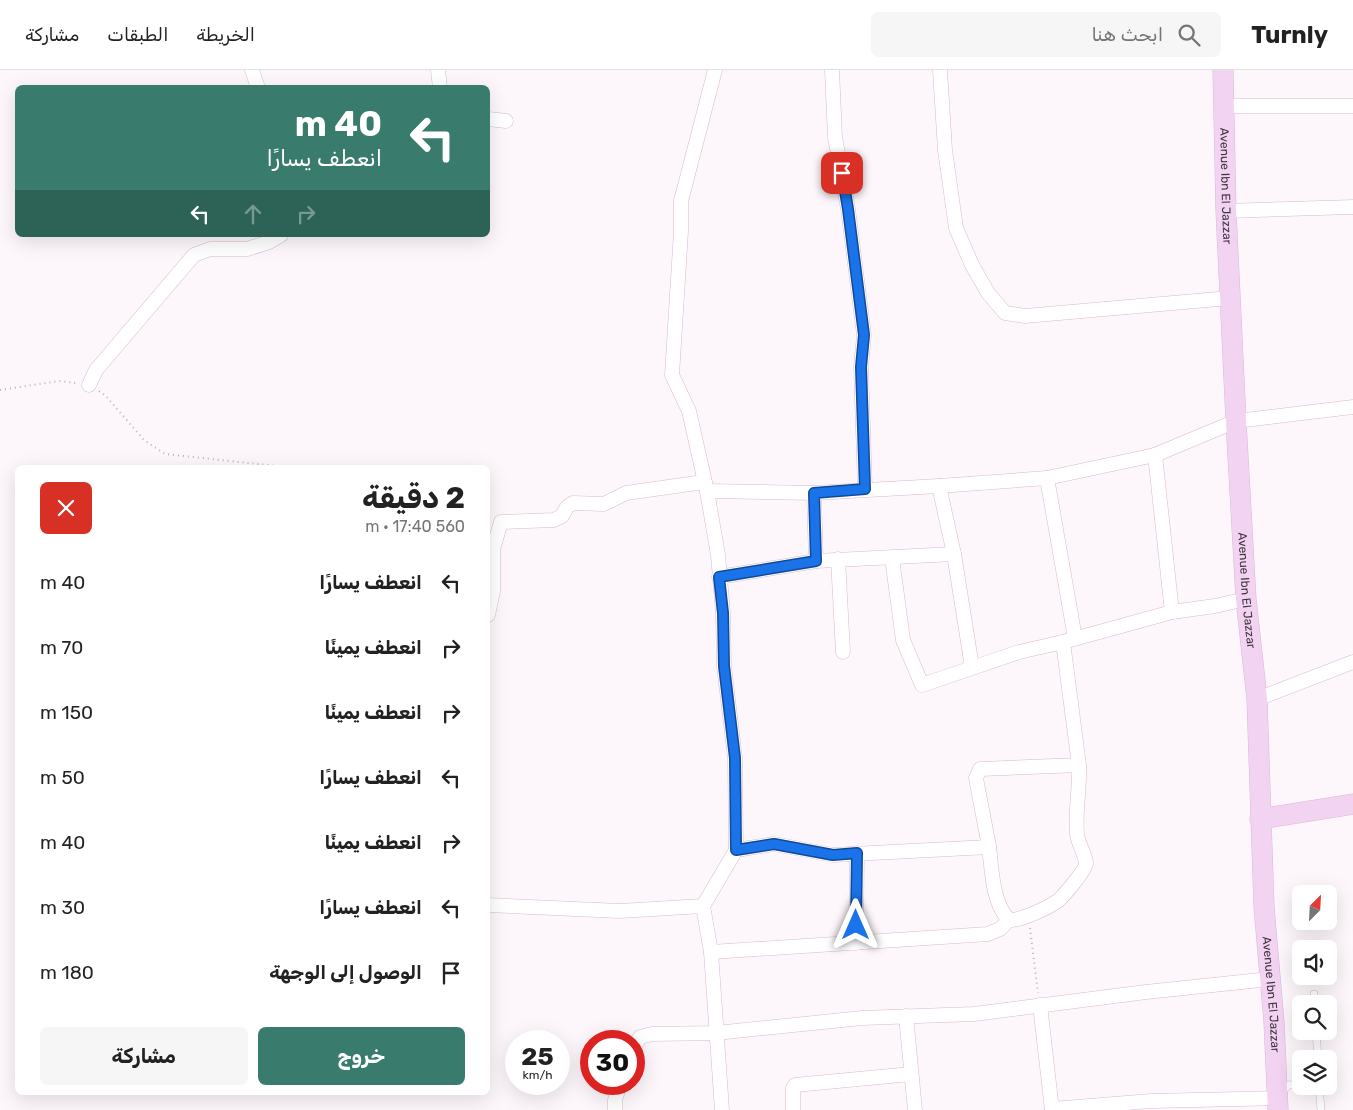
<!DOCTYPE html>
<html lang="ar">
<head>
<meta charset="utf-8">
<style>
	body { margin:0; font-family:Rubik,"Noto Naskh Arabic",sans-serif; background:#f6f6f6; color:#222; direction:rtl; height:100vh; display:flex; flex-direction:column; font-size:19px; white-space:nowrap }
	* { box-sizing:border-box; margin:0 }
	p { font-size:16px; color:#767676 }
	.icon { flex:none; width:28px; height:28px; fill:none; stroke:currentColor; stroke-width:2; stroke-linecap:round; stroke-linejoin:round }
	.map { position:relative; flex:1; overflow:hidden; direction:ltr }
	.panel { position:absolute; left:15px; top:395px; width:475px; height:630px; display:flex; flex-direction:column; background:#fff; border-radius:8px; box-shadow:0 5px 20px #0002; direction:rtl }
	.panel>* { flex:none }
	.top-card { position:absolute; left:15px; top:15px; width:475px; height:152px; border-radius:8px; box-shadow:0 5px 20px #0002; direction:rtl; background:#397c6d; color:#fff; overflow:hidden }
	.needle { width:32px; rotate:24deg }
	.controls { position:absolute; left:1292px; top:815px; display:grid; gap:10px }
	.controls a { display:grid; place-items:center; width:45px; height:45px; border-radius:8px; background:#fff; box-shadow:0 5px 20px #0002; font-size:25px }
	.speed { position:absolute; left:505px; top:960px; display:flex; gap:10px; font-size:25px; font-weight:700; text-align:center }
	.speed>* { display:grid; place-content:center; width:65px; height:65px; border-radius:50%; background:#fff; box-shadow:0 5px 20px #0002; line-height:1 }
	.speed small { font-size:12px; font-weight:400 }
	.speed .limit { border:8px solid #d22; background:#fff; color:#111 }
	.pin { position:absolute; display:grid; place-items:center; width:42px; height:42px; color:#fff; margin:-21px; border-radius:10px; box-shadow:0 2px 8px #0006 }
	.me { position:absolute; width:55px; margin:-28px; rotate:0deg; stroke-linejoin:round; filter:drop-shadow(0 0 4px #0008) }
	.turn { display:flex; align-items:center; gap:18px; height:105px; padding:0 25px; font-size:22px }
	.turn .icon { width:65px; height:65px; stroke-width:2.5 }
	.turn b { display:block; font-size:35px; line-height:42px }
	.lanes { display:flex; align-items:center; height:48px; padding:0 25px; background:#0003; justify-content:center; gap:25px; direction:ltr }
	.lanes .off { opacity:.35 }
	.round { display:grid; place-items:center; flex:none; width:52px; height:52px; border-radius:8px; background:#f6f6f6 }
	.summary { display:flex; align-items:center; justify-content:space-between; height:85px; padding:0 25px }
	h1 { font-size:30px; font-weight:700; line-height:38px }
	.primary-button { display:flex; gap:10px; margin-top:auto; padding:10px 25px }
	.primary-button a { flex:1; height:58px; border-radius:8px; background:#397c6d; color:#fff; font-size:20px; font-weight:700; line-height:58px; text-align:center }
	.primary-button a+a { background:#f6f6f6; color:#222 }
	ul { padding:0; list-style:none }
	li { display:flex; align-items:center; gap:15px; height:65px; padding:0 25px }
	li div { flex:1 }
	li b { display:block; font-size:19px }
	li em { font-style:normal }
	header { display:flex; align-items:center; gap:30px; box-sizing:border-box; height:70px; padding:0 25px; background:#fff; border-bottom:1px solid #e0e0e0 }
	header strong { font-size:24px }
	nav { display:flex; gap:28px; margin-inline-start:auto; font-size:18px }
	.search { width:350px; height:45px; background:#f6f6f6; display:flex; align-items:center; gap:12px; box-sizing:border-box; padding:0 18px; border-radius:8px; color:#767676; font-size:19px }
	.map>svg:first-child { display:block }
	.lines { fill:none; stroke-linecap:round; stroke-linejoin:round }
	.lane-casing { stroke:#d5bad3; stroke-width:8 }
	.street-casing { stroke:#d5bad3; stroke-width:15 }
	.secondary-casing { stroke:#d5bad3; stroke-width:21 }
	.path { stroke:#b8b1b7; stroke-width:2; stroke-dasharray:1 4; stroke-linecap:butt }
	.lane { stroke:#fff; stroke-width:7 }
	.street { stroke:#fff; stroke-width:14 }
	.secondary { stroke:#f2d4f2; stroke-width:20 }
	.route-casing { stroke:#114b97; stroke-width:12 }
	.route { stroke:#1a73e8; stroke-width:9 }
	.labels { text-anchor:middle; stroke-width:5; stroke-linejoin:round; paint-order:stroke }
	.street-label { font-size:12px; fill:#3f343e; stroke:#fff }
</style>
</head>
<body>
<header>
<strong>Turnly</strong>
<div class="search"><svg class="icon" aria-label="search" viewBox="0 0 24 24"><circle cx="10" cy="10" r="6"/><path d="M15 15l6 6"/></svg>ابحث هنا</div>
<nav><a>الخريطة</a><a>الطبقات</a><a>مشاركة</a></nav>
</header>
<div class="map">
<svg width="1353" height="1040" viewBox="0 0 1353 1040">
	<rect width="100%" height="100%" fill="#fdf7fc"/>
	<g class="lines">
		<g class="lane-casing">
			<g id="lane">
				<path d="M1314,924V934"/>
				<path d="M1316,961L1318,989"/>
				<path d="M1319,1016L1321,1040"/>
				<path d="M1281,1024L1288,1015L1301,1014"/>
			</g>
		</g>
		<g class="street-casing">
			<g id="street">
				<path d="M252,0L258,18"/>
				<path d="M438,0L440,18"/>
				<path d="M715,0L681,131V161L672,305L689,341L707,421L718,485L723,543L724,596L735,688L736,780"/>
				<path d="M832,0L835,67L848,139L864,265L861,297L865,419"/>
				<path d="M940,0L945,80L956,158L972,195L988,223L1005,243L1025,246L1230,228"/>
				<path d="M1225,36H1353"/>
				<path d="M488,49L506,51"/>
				<path d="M1226,141L1353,137"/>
				<path d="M89,315L96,300L194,185L210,179H247L269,172L281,165"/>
				<path d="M1155,385L1172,542"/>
				<path d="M1047,408L1075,568"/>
				<path d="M939,416L954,484L972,597"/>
				<path d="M707,421L814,423L939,416L1047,408L1155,385L1236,351L1353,337"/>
				<path d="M814,423L816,491L954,484"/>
				<path d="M892,488L903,570L922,615L1019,582L1063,572L1172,542L1215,536L1246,529"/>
				<path d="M838,489L843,582"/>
				<path d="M719,507L816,491"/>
				<path d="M488,545L493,521V479L501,452L554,450L562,446L567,437L573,433L604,434L626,423L704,412"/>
				<path d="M1063,572L1079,695C1080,718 1075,741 1077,764C1078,774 1085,783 1086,793C1086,800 1064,825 1059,830C1050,837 1020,851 1009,850C992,833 992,799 989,777C985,754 980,731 976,708L980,699L1079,695"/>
				<path d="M1257,629L1353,592"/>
				<path d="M488,835L620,841L703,836"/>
				<path d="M856,873L857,783"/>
				<path d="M711,882L988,864L1000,859L1009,850"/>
				<path d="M1040,935L1052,1040"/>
				<path d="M906,946L915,1040"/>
				<path d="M634,978L640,967L652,964L716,963L862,948L974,944L1146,922L1270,909"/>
				<path d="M1052,1039L1151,1031L1278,1028"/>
				<path d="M615,1040V1030L620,1014"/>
				<path d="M722,1040L711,882L703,836L736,780L774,774L833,785L989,777"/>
				<path d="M793,1040V1018L795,1015L911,1004"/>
			</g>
		</g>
		<g class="secondary-casing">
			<g id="secondary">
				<path id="s1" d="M1223,0L1226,141L1236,351L1246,529L1257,629L1264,837L1274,952L1278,1040"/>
				<path d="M1260,749L1353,734"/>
			</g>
		</g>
		<g class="path">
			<path d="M0,320L59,311L76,313"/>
			<path d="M99,321L105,325L144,370L165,384L295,398"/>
			<path d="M1030,858L1038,923"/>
		</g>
		<use href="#lane" class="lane"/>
		<use href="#street" class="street"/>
		<use href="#secondary" class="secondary"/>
	</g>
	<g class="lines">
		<g class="route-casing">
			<path id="route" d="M842,103L848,139L864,265L861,297L865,419L814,423L816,491L719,507L723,543L724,596L735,688L736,780L774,774L833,785L857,783L856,855"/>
		</g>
		<use href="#route" class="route"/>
	</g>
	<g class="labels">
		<g class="street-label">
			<text dy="4" stroke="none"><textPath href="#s1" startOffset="116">Avenue Ibn El Jazzar</textPath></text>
			<text dy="4" stroke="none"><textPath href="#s1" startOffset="521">Avenue Ibn El Jazzar</textPath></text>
			<text dy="4" stroke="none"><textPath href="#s1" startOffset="926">Avenue Ibn El Jazzar</textPath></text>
		</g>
	</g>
</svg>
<div class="controls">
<a><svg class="needle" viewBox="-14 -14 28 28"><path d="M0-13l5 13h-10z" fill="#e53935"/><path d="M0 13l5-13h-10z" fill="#767676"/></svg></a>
<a><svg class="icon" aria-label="sound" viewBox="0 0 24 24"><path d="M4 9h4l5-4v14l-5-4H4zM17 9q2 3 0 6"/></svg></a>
<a><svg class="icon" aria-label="search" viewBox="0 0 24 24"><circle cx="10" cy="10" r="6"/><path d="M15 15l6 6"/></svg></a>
<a><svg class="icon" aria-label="layers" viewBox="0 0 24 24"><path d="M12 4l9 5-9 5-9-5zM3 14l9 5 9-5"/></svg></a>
</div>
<div class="speed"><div>25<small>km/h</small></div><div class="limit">30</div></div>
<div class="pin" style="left:842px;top:103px;background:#d93025"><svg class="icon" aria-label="arrive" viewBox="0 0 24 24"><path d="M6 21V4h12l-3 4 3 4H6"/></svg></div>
<svg class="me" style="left:856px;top:855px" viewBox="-20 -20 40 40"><path d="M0-17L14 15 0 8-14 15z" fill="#1a73e8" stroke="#fff" stroke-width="4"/></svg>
<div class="top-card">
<div class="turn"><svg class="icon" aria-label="left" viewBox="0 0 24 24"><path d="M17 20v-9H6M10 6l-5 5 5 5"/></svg><div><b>40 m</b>انعطف يسارًا</div></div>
<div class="lanes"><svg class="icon" aria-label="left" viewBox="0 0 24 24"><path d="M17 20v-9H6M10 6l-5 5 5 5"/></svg><svg class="icon off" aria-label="ahead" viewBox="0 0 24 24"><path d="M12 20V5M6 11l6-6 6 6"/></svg><svg class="icon off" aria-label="right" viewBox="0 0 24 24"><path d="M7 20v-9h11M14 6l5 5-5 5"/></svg></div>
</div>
<section class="panel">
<div class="summary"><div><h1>2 دقيقة</h1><p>560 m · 17:40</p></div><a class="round" style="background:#d93025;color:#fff"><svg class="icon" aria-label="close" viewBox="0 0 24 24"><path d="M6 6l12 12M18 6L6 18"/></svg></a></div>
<ul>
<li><svg class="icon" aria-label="left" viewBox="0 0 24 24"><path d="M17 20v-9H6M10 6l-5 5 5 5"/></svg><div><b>انعطف يسارًا</b></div><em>40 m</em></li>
<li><svg class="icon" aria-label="right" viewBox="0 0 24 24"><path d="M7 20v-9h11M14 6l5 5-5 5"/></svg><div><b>انعطف يمينًا</b></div><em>70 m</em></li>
<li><svg class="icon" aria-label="right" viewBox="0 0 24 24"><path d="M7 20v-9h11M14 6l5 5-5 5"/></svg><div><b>انعطف يمينًا</b></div><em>150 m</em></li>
<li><svg class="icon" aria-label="left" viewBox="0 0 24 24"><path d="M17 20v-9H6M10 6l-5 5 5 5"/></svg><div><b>انعطف يسارًا</b></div><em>50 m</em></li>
<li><svg class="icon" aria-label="right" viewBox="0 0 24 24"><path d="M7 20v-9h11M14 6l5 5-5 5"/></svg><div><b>انعطف يمينًا</b></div><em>40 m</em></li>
<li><svg class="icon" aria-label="left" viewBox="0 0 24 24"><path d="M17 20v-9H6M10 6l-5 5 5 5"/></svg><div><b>انعطف يسارًا</b></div><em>30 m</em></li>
<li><svg class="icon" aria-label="arrive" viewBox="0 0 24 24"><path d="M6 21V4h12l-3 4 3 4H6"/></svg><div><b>الوصول إلى الوجهة</b></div><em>180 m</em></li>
</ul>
<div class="primary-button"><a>خروج</a><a>مشاركة</a></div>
</section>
</div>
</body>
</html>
